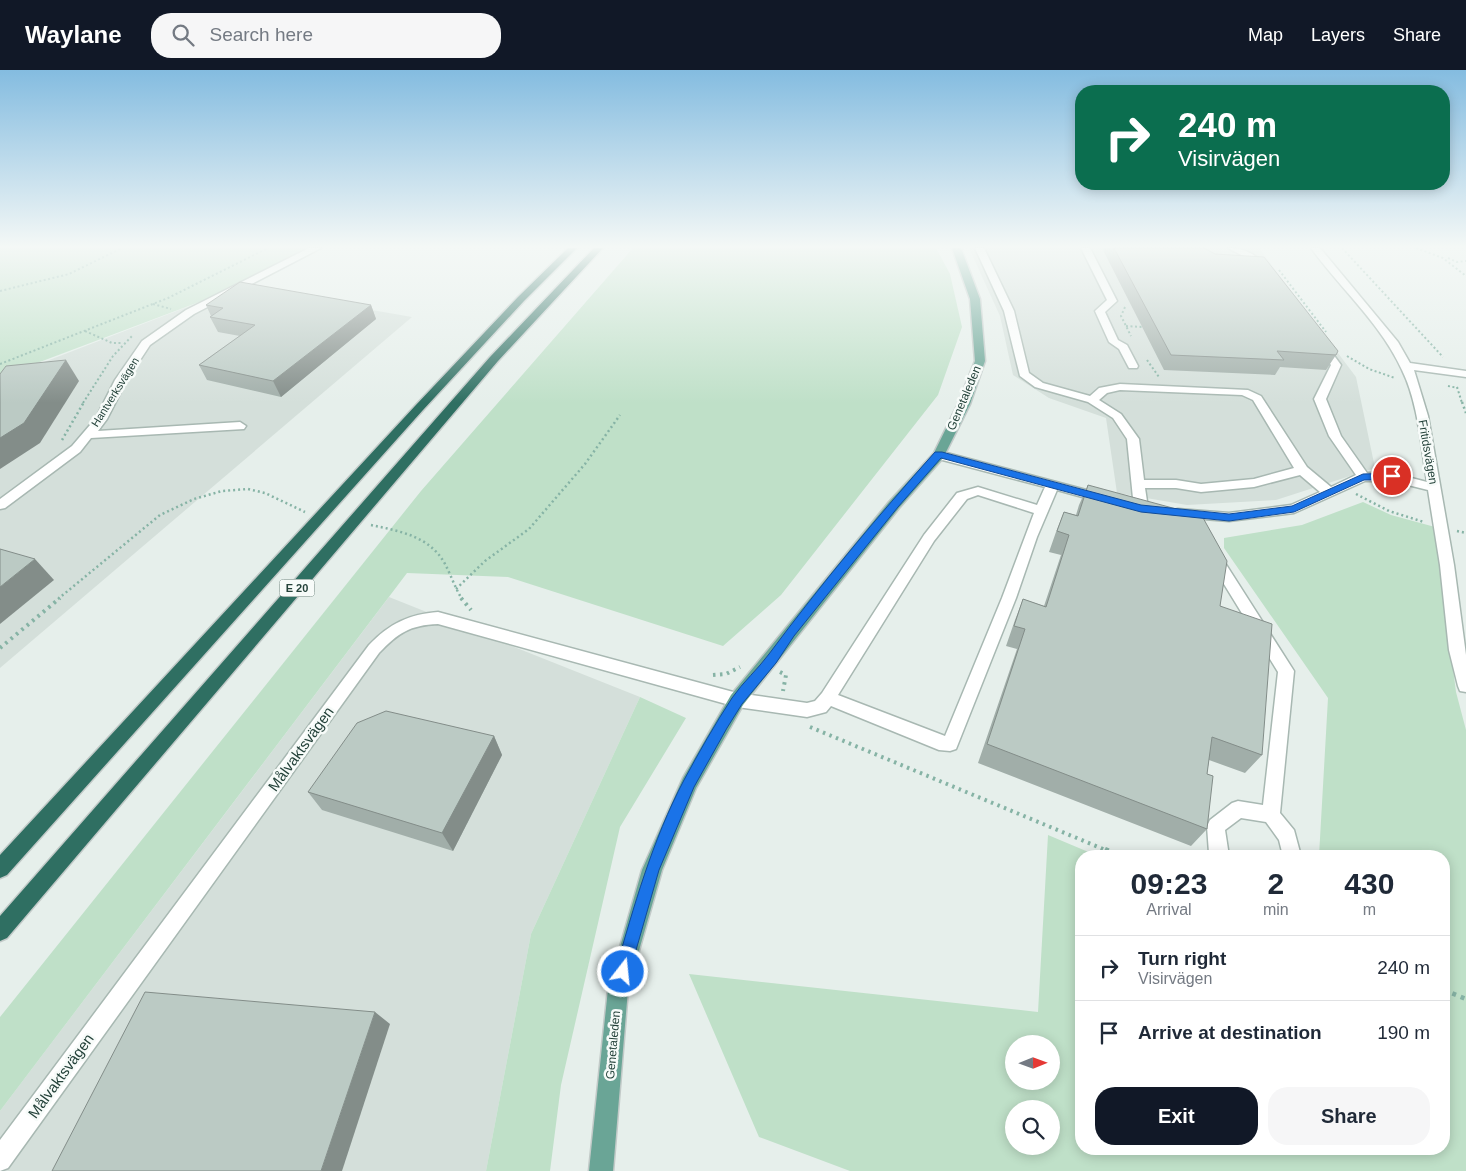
<!DOCTYPE html>
<html lang="en">
<head>
<meta charset="utf-8">
<style>
	body { margin:0; font-family:Arial,sans-serif; background:#f6f6f7; color:#1f2937; height:100vh; display:flex; flex-direction:column; font-size:19px; white-space:nowrap }
	* { box-sizing:border-box; margin:0 }
	p { font-size:16px; color:#747a83 }
	.icon { flex:none; width:28px; height:28px; fill:none; stroke:currentColor; stroke-width:2; stroke-linecap:round; stroke-linejoin:round }
	.map { position:relative; flex:1; overflow:hidden }
	.side { position:absolute; left:1075px; top:780px; width:375px; height:305px; display:flex; flex-direction:column; background:#fff; border-radius:20px; box-shadow:0 2px 12px #0003 }
	.side>* { flex:none }
	.guide { position:absolute; left:1075px; top:15px; width:375px; height:105px; border-radius:20px; box-shadow:0 2px 12px #0003; background:#0b6e4f; color:#fff; overflow:hidden }
	.needle { width:32px; rotate:89deg }
	.buttons { position:absolute; left:1005px; top:965px; display:grid; gap:10px }
	.buttons a { display:grid; place-items:center; width:55px; height:55px; border-radius:50%; background:#fff; box-shadow:0 2px 12px #0003; font-size:25px }
	.pin { position:absolute; display:grid; place-items:center; width:42px; height:42px; color:#fff; margin:-21px; border:2px solid #fff; border-radius:50%; box-shadow:0 1px 5px #0007 }
	.me { position:absolute; width:55px; margin:-28px; rotate:16deg; stroke-linejoin:round; filter:drop-shadow(0 0 4px #0008) }
	.turn { display:flex; align-items:center; gap:18px; height:105px; padding:0 20px; font-size:22px }
	.turn .icon { width:65px; height:65px; stroke-width:2.5 }
	.turn b { display:block; font-size:35px; line-height:42px }
	.eta { display:flex; justify-content:space-evenly; align-items:center; height:85px; text-align:center }
	.eta b { font-size:30px; font-weight:700; line-height:35px }
	.button { display:flex; gap:10px; margin-top:auto; padding:10px 20px }
	.button a { flex:1; height:58px; border-radius:20px; background:#111827; color:#fff; font-size:20px; font-weight:700; line-height:58px; text-align:center }
	.button a+a { background:#f6f6f7; color:#1f2937 }
	ul { padding:0; list-style:none }
	li { display:flex; align-items:center; gap:15px; height:65px; padding:0 20px; border-top:1px solid #e0e1e3 }
	li div { flex:1 }
	li b { display:block; font-size:19px }
	li em { font-style:normal }
	header { display:flex; align-items:center; gap:30px; box-sizing:border-box; height:70px; padding:0 25px; background:#111827; color:#fff }
	header strong { font-size:24px }
	nav { display:flex; gap:28px; margin-inline-start:auto; font-size:18px }
	.search { width:350px; height:45px; background:#f6f6f7; display:flex; align-items:center; gap:12px; box-sizing:border-box; padding:0 18px; border-radius:20px; color:#747a83; font-size:19px }
	.map>svg:first-child { display:block }
	.built { fill:#d4dfda }
	.green { fill:#bfe0c8; fill-rule:evenodd }
	.lines { fill:none; stroke-linecap:round; stroke-linejoin:round }
	.minor-casing { stroke:#a8b8b2; stroke-width:3 }
	.major-casing { stroke:#c2cac8; stroke-width:3 }
	.highway-casing { stroke:#c2cac8; stroke-width:3 }
	.path-far3 { stroke:#86b3a5; stroke-width:2; stroke-dasharray:2 2.5; stroke-linecap:butt }
	.path-far2 { stroke:#86b3a5; stroke-width:2.5; stroke-dasharray:2 3; stroke-linecap:butt }
	.path-far1 { stroke:#86b3a5; stroke-width:4; stroke-dasharray:2.5 4.5; stroke-linecap:butt }
	.path { stroke:#86b3a5; stroke-width:4.5; stroke-dasharray:4 5; stroke-linecap:butt }
	.minor { fill:#fff; fill-rule:evenodd }
	.major { fill:#6aa596; fill-rule:evenodd }
	.highway { fill:#2f6f62; fill-rule:evenodd }
	.wall { fill:#a1aea9 }
	.shaded-wall { fill:#838d89 }
	.building { fill:#bbcac4; stroke:#838d89 }
	.route { fill:#1a73e8; stroke:#114b97 }
	.labels { text-anchor:middle; stroke-width:5; stroke-linejoin:round; paint-order:stroke }
	.far-street-label { font-size:11px; fill:#24423a; stroke:#f7fbf9 }
	.shield { fill:#f7fbf9; stroke:#637a73; stroke-width:1 }
	.shield-label { font-size:11px; font-weight:bold; fill:#24423a }
	.street-label { font-size:12px; fill:#24423a; stroke:#f7fbf9 }
	.near-street-label { font-size:15px; fill:#24423a; stroke:#f7fbf9 }
</style>
</head>
<body>
<header>
<strong>Waylane</strong>
<div class="search"><svg class="icon" aria-label="search" viewBox="0 0 24 24"><circle cx="10" cy="10" r="6"/><path d="M15 15l6 6"/></svg>Search here</div>
<nav><a>Map</a><a>Layers</a><a>Share</a></nav>
</header>
<div class="map">
<svg width="1466" height="1101" viewBox="0 0 1466 1101">
	<rect width="100%" height="100%" fill="#e6efeb"/>
	<g class="built">
		<path d="M969,178H1259L1356,307L1375,398L1276,430L1187,435L1117,423L1106,348L1049,328L1013,305L1000,246Z"/>
		<path d="M239,217L412,247L0,598V309Z"/>
		<path d="M389,527L640,627L531,864L486,1101H0V1041Z"/>
	</g>
	<g class="green">
		<path d="M0,178H317L239,217L0,307Z"/>
		<path d="M633,178H936L950,204L962,257L938,325L781,525L723,576L508,507L407,503L0,1041V947L421,421Z"/>
		<path d="M1363,432L1391,445L1435,457L1456,622L1466,660V1101H850L759,1067L689,904L1038,942L1048,765L1098,786H1081V1079H1444V786H1319L1328,628L1224,478V468L1302,455ZM1014,974H1051V1011H1014ZM1014,1039H1051V1076H1014Z"/>
		<path d="M640,627L686,648L620,757L561,1015L550,1101H486L531,864Z"/>
	</g>
	<g class="lines">
		<g class="minor-casing">
			<g id="minor">
				<path d="M309,178H321L194,244L150,275L127,310L107,349L98,361L240,352L246,356L244,359L91,368L80,382L5,438L0,439V429L72,376L96,348L115,310L142,271L186,240Z"/>
				<path d="M975,178H984L1014,241L1029,303L1043,313L1090,326L1099,318L1120,314L1248,320L1261,326L1307,397L1331,417L1356,405L1329,366L1314,329L1331,295L1315,274L1320,271L1324,272L1341,295L1326,329L1341,366L1367,403H1392L1427,412C1421,376 1418,332 1402,300C1381,254 1341,219 1311,178H1320L1398,272L1410,293L1466,301V307L1414,300L1428,346L1454,495L1466,585V622L1460,621L1458,616L1449,580L1440,495L1428,420L1392,411H1365L1294,443L1229,451L1178,447L1173,446L1171,443L1173,440L1178,439L1229,443L1291,435L1320,422L1300,405L1254,417L1201,422L1176,418H1145L1148,438L1146,441H1136L1134,438L1127,369L1113,348L1088,332L1035,317L1020,306L1004,241ZM1120,320L1242,325L1253,330L1294,398L1254,409L1201,414L1176,410H1144L1139,369L1121,344L1099,330L1107,323Z"/>
				<path d="M1081,178H1090L1117,231L1105,242L1118,270L1127,275L1138,296L1137,298H1129L1119,279L1109,272L1095,241L1107,230Z"/>
				<path d="M1228,178C1246,178 1257,185 1269,200L1267,202H1261L1247,188Z"/>
				<path d="M939,381L1109,426L1111,429L1104,433L1057,420L1037,467L1016,528L956,679L950,681L939,680L831,636L826,642L807,647L737,637L438,554C410,555 398,563 379,583L8,1098L0,1101V1070L369,575C389,554 409,544 438,542L737,623L807,633L815,631L822,623L924,465L957,423L978,417L1037,435L1045,417L935,388L933,385ZM978,425L1034,443L1002,528L945,666L838,625L934,471L967,429Z"/>
				<path d="M1215,483L1220,485L1294,601L1280,743L1294,760L1301,786H1283L1279,770L1266,752L1241,748L1225,760L1229,786H1210L1209,783L1207,756L1210,750L1232,733L1238,731L1263,735L1278,602L1208,488L1210,485Z"/>
			</g>
		</g>
		<g class="major-casing">
			<path id="major" d="M952,178H961L980,229L985,291L970,334L943,388L899,438L743,635L696,718L662,800L628,919L613,1101H589L608,919L642,800L683,708L731,625L889,432L934,383L958,334L975,291L970,229Z"/>
		</g>
		<g class="highway-casing">
			<g id="highway">
				<path d="M568,178H577L524,231L423,340L7,805L0,808V785L415,336L518,227Z"/>
				<path d="M594,178H603L498,291L7,868L0,871V846L490,287Z"/>
			</g>
		</g>
		<g class="path-far3">
			<path d="M1342,178L1443,287"/>
			<path d="M1416,178L1443,188L1466,206"/>
			<path d="M1448,188L1457,192L1466,191"/>
			<path d="M1279,200L1326,262"/>
			<path d="M0,221L69,204L122,178"/>
			<path d="M153,234L171,239"/>
			<path d="M1125,237L1121,246L1131,266"/>
			<path d="M1126,256L1142,257"/>
			<path d="M85,261L112,273H121"/>
			<path d="M1347,286L1369,299L1395,308"/>
			<path d="M1147,290L1159,307"/>
			<path d="M0,294L168,228L268,178"/>
			<path d="M1448,316L1458,318"/>
			<path d="M1457,317L1462,333"/>
			<path d="M83,333L113,286L132,266"/>
		</g>
		<g class="path-far2">
			<path d="M1462,332L1466,343"/>
			<path d="M62,370L84,332"/>
			<path d="M1356,424L1389,441L1424,452"/>
			<path d="M371,455C399,461 430,466 445,494C451,505 455,518 462,529"/>
			<path d="M1457,461L1466,463"/>
			<path d="M456,519L485,491L529,459L585,394L620,345"/>
			<path d="M58,529L160,445L194,429L222,421L248,419L265,423L305,442"/>
		</g>
		<g class="path-far1">
			<path d="M461,528L471,540"/>
			<path d="M0,578L60,528"/>
			<path d="M780,602L786,605L783,621"/>
			<path d="M713,605L726,604L740,597"/>
			<path d="M810,657L1108,781"/>
		</g>
		<g class="path">
			<path d="M1105,779L1121,786"/>
			<path d="M1444,920L1466,929"/>
		</g>
		<use href="#minor" class="minor"/>
		<use href="#major" class="major"/>
		<use href="#highway" class="highway"/>
	</g>
	<g class="wall">
		<path d="M1102,178H1204L1336,285L1326,300L1280,297L1275,305L1164,300Z"/>
		<path d="M206,235H371L376,249L281,327L207,310L199,295L240,266L218,262L210,247L211,246Z"/>
		<path d="M1088,415L1220,536L1262,685L1245,703L1209,690L1207,704V759L1191,776L978,693L1017,579L1006,576L1015,550L1023,529L1044,536L1061,485L1049,482L1056,462L1064,442L1076,445L1079,435Z"/>
		<path d="M494,666L502,685L453,781L322,740L308,722Z"/>
	</g>
	<g class="shaded-wall">
		<path d="M371,235L376,249L281,327L273,311Z"/>
		<path d="M66,290L79,311L40,373L0,399V368Z"/>
		<path d="M35,489L54,510L0,554V517Z"/>
		<path d="M494,666L502,685L453,781L442,763Z"/>
		<path d="M375,942L390,954L342,1101H321Z"/>
	</g>
	<g class="building">
		<path d="M1114,178H1204L1215,184L1264,187L1338,281L1336,285L1277,281L1284,290L1171,285Z"/>
		<path d="M240,212L371,235L273,311L199,295L255,255L210,247L223,238L206,235Z"/>
		<path d="M66,290L24,353L0,368V304L6,296Z"/>
		<path d="M1088,415L1202,446L1227,491L1220,536L1272,554L1262,685L1212,667L1207,704L1213,706L1207,759L987,674L1025,559L1014,556L1023,529L1046,537L1069,465L1057,461L1064,442L1078,446Z"/>
		<path d="M0,479L35,489L0,517Z"/>
		<path d="M386,641L494,666L442,763L308,722L357,653Z"/>
		<path d="M145,922L375,942L321,1101H52Z"/>
	</g>
	<linearGradient id="sky" x2="0" y2="1"><stop stop-color="#84bce0"/><stop offset="0.53" stop-color="#f4f8f6"/><stop offset="1" stop-color="#f4f8f6" stop-opacity="0"/></linearGradient>
	<rect width="1466" height="333" fill="url(#sky)"/>
	<path class="route" d="M935,382H942L1141,435L1229,444L1292,436L1363,404L1392,403L1397,406L1392,410H1364L1294,442L1229,451L1141,442L941,388L898,437L794,566L776,593L742,634L727,658L694,717L659,800L628,908L623,910L617,908L615,902C634,836 652,771 684,710C699,682 715,654 732,628C743,612 758,599 769,584C821,514 877,447 935,382Z"/>
	<g class="labels">
		<g class="far-street-label">
			<text transform="translate(115 322) rotate(-58)" y="4">Hantverksvägen</text>
		</g>
		<rect class="shield" x="279.5" y="509.5" width="35" height="17" rx="4"/>
		<g class="shield-label">
			<text x="297" y="522">E 20</text>
		</g>
		<g class="street-label">
			<text transform="translate(964 328) rotate(-67)" y="4">Genetaleden</text>
			<text transform="translate(1428 382) rotate(80)" y="4">Fritidsvägen</text>
			<text transform="translate(613 975) rotate(-85)" y="4">Genetaleden</text>
		</g>
		<g class="near-street-label">
			<text transform="translate(301 679) rotate(-54)" y="5">Målvaktsvägen</text>
			<text transform="translate(61 1006) rotate(-54)" y="5">Målvaktsvägen</text>
		</g>
	</g>
</svg>
<div class="buttons">
<a><svg class="needle" viewBox="-14 -14 28 28"><path d="M0-13l5 13h-10z" fill="#e53935"/><path d="M0 13l5-13h-10z" fill="#747a83"/></svg></a>
<a><svg class="icon" aria-label="search" viewBox="0 0 24 24"><circle cx="10" cy="10" r="6"/><path d="M15 15l6 6"/></svg></a>
</div>
<div class="pin" style="left:1392px;top:406px;background:#d93025"><svg class="icon" aria-label="arrive" viewBox="0 0 24 24"><path d="M6 21V4h12l-3 4 3 4H6"/></svg></div>
<svg class="me" style="left:623px;top:902px" viewBox="-20 -20 40 40"><circle r="17" fill="#1a73e8" stroke="#fff" stroke-width="3"/><path d="M0-11L8 9 0 5-8 9z" fill="#fff"/></svg>
<div class="guide">
<div class="turn"><svg class="icon" aria-label="right" viewBox="0 0 24 24"><path d="M7 20v-9h11M14 6l5 5-5 5"/></svg><div><b>240 m</b>Visirvägen</div></div>
</div>
<section class="side">
<div class="eta">
<div><b>09:23</b><p>Arrival</p></div>
<div><b>2</b><p>min</p></div>
<div><b>430</b><p>m</p></div>
</div>
<ul>
<li><svg class="icon" aria-label="right" viewBox="0 0 24 24"><path d="M7 20v-9h11M14 6l5 5-5 5"/></svg><div><b>Turn right</b><p>Visirvägen</p></div><em>240 m</em></li>
<li><svg class="icon" aria-label="arrive" viewBox="0 0 24 24"><path d="M6 21V4h12l-3 4 3 4H6"/></svg><div><b>Arrive at destination</b></div><em>190 m</em></li>
</ul>
<div class="button"><a>Exit</a><a>Share</a></div>
</section>
</div>
</body>
</html>
